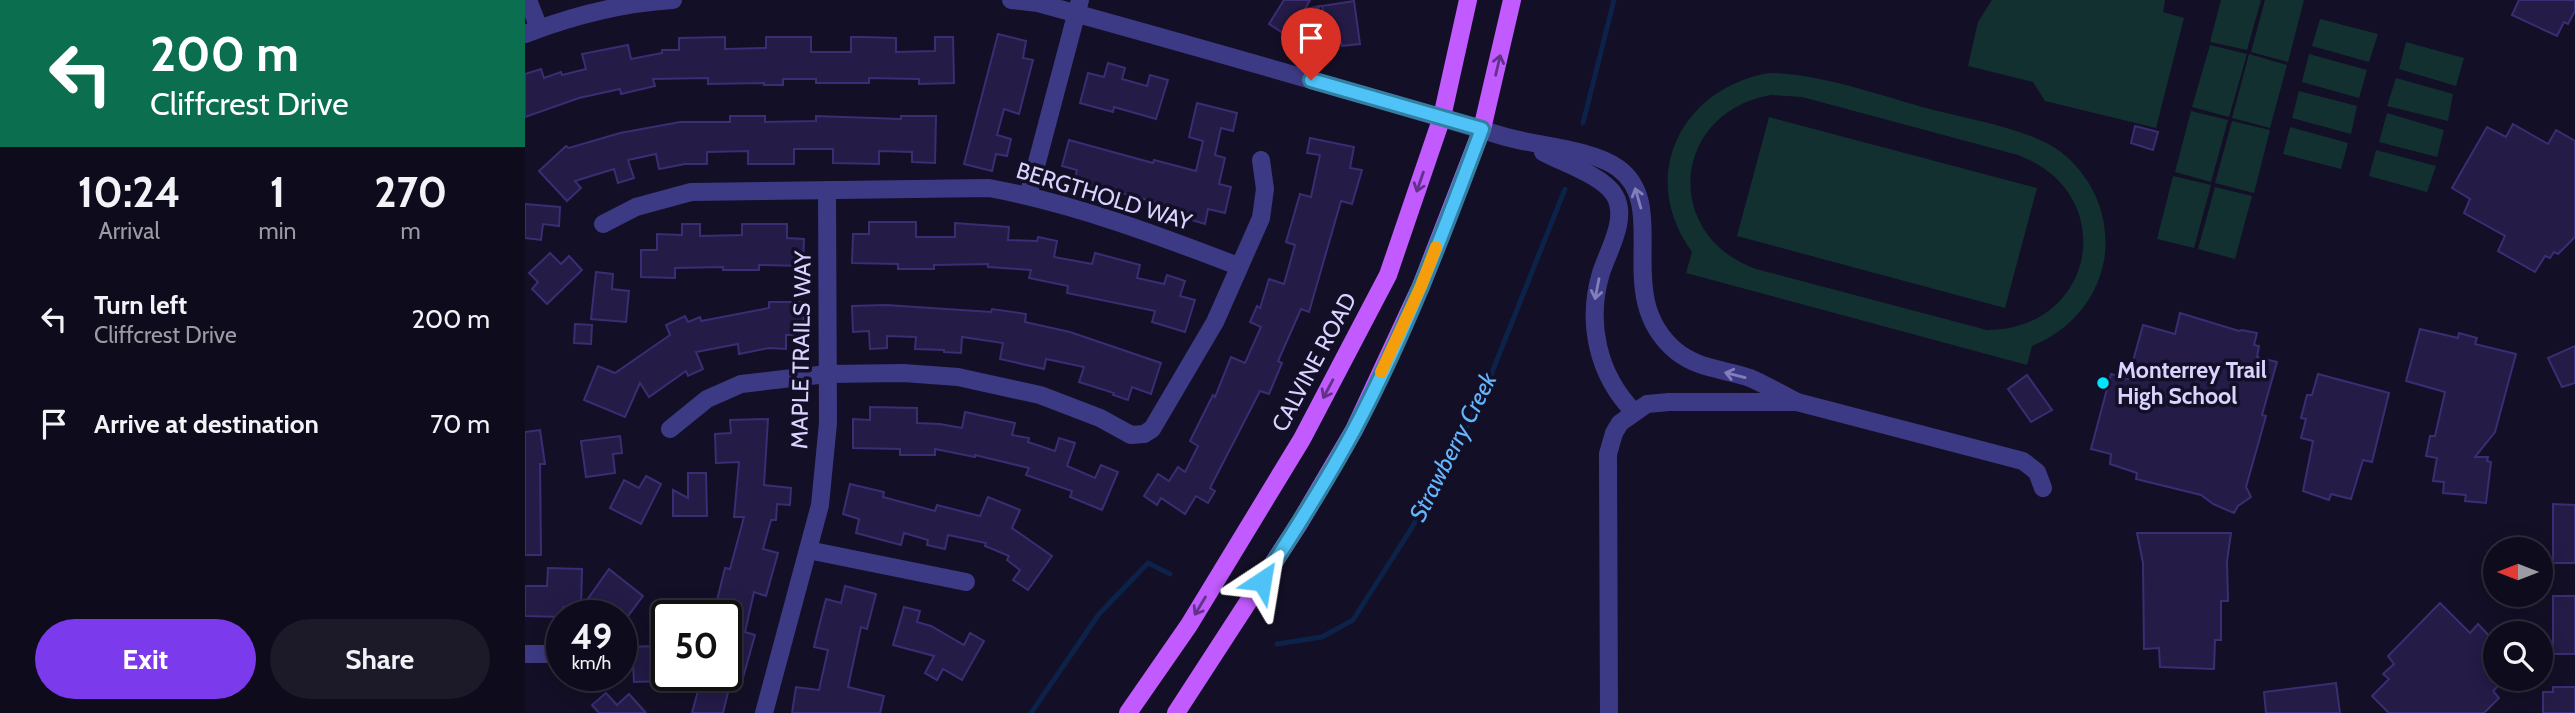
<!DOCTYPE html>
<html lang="en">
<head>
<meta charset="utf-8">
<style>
	body { margin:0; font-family:Cabin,sans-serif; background:#1c1929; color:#f1f3f6; height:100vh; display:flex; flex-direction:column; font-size:26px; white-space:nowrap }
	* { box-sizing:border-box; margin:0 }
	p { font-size:23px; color:#9b9ba3 }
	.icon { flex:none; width:38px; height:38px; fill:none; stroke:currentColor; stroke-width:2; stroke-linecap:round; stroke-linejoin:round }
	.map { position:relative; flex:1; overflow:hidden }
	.panel { display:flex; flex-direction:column; background:#0e0b1c; width:525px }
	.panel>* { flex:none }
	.guide { background:#0b6e4f; color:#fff; overflow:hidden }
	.needle { width:46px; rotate:270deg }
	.buttons { position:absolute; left:1958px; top:537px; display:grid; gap:14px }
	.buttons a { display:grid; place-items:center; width:70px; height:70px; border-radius:50%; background:#0e0b1c; box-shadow:0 4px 18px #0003,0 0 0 2px #2e2b3b; font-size:35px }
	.speed { position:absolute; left:21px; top:600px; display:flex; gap:14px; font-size:35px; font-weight:700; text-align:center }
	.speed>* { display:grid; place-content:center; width:91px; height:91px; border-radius:50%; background:#0e0b1c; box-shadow:0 4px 18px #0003,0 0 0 2px #2e2b3b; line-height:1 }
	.speed small { font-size:18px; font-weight:400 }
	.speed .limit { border:4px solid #111; border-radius:10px; background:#fff; color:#111 }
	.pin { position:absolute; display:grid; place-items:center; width:60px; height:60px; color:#fff; margin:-72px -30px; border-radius:50% 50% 50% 0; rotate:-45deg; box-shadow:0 0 7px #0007 }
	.pin .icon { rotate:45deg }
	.me { position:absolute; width:77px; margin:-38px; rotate:33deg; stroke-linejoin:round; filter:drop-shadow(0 0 5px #0008) }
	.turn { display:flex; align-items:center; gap:24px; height:147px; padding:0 35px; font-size:32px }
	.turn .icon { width:91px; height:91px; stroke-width:2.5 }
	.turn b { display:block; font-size:49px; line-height:60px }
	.eta { display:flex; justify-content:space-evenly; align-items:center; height:119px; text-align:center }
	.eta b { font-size:42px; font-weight:700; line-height:49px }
	.action { display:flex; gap:14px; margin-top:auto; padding:14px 35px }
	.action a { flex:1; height:80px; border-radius:42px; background:#7c3aed; color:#fff; font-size:28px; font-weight:700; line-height:80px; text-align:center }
	.action a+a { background:#1c1929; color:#f1f3f6 }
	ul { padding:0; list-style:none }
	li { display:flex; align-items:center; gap:21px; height:105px; padding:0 35px }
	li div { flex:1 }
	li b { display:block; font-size:26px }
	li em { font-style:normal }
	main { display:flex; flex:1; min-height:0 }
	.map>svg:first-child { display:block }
	.green { fill:#12302f; fill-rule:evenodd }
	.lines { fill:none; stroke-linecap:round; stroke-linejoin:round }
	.stream { stroke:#0c2248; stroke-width:5 }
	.building { fill:#241b47; stroke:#3b2d73; stroke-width:2 }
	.minor { stroke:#3d3a85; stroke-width:18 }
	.major { stroke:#c25bff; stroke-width:18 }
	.oneway { stroke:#623188 }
	.oneway2 { stroke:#837fbc }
	.route-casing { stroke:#337fa1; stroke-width:18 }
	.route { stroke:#4fc3f7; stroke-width:12 }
	.slow { stroke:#f59e0b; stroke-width:12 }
	.poi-dot { fill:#00e5ff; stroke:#130f26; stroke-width:2.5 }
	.labels { text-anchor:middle; stroke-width:7; stroke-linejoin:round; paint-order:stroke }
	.street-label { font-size:23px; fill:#d9d4ff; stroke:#130f26 }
	.poi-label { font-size:23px; font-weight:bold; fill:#d9d4ff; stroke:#130f26; text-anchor:start }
	.water-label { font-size:24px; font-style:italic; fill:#62b6ff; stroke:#130f26 }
</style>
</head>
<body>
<main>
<section class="panel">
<div class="guide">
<div class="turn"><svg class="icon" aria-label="left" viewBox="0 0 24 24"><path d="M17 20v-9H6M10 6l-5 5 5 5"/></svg><div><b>200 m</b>Cliffcrest Drive</div></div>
</div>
<div class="eta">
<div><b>10:24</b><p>Arrival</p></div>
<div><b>1</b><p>min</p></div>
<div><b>270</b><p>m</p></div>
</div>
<ul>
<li><svg class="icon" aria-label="left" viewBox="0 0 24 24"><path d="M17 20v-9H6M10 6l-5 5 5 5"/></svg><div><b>Turn left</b><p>Cliffcrest Drive</p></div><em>200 m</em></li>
<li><svg class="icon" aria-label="arrive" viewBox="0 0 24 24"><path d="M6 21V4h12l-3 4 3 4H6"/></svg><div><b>Arrive at destination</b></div><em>70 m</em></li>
</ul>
<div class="action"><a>Exit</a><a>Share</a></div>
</section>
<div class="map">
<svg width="2050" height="713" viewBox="0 0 2050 713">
	<rect width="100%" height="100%" fill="#130f26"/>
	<g class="green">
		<path d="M1467,0H1640L1638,12L1659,18L1631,128L1520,101L1508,82L1443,66L1453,22Z"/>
		<path d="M1696,0H1736L1722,50L1685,42Z"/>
		<path d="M1740,0H1779L1763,62L1726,52Z"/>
		<path d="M1795,19L1853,34L1844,62L1787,46Z"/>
		<path d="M1881,42L1939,58L1931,86L1874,69Z"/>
		<path d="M1685,45L1722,54L1704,117L1667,107Z"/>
		<path d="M1724,54L1762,65L1745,128L1707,118Z"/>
		<path d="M1784,54L1842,70L1834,98L1777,82Z"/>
		<path d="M1244,73C1295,73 1356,96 1405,109C1442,119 1506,129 1536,152C1569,178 1586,219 1579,261C1571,301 1544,331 1507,346L1502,365L1161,273L1167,252C1112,177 1156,88 1244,73ZM1246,95L1277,97L1493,155C1596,193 1571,330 1462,330L1231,269C1136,235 1147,112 1246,95Z"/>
		<path d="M1871,78L1928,94L1923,121L1862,106Z"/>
		<path d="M1774,91L1832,106L1826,134L1767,118Z"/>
		<path d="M1666,111L1703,120L1686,182L1650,172Z"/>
		<path d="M1862,113L1919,130L1912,157L1854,142Z"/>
		<path d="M1244,117L1512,188L1480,308L1212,236Z"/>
		<path d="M1707,121L1745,130L1729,193L1690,183Z"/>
		<path d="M1765,127L1823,143L1816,169L1758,154Z"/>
		<path d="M1851,150L1911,166L1902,192L1844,176Z"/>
		<path d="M1648,176L1686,185L1669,248L1632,239Z"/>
		<path d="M1690,187L1727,196L1710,259L1673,249Z"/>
	</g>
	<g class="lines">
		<g class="stream">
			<path d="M1058,123L1089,0"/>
			<path d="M752,644L797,637L828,620L886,529L954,405L1040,189"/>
			<path d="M506,713L574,614L623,563L645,574"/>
		</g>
	</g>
	<g class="building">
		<path d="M759,0H785L780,9L795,6L772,42L744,24Z"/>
		<path d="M1994,0H2050V11L2043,24L2039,22L2032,36L1987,15Z"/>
		<path d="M829,1L835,44L817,46L815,40L803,42L797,6Z"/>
		<path d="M473,34L501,41L498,58L508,60L494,114L479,109L472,135L486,139L482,156L471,154L467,171L439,164Z"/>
		<path d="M200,37V49L241,48V37H286V52H326V37H338L371,38V52L410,51V37H428L429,83L394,84V79L344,78V83H291V79H258V85H239V83L183,84V78L128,79L130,86L96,94L95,89L54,98L0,117V74L16,69L19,78L36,72L37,75L61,69L57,54L103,45L106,59L137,53V50H154V38Z"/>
		<path d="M583,63L600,68L597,79L622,86L625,75L643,80L631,119L589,107L588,112L555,103L563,73L579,77Z"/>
		<path d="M672,103L712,113L708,131L696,128L690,155L700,158L694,184L706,187L700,213L683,209L680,224L634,210L635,203L568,186L567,188L549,183L552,170L537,166L544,140L628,163L629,160L671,171L678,141L664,137Z"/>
		<path d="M205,116H240V122L291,121V116L376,119V116H411L410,163L387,162V152L354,151V164L308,163V149H269V164H223V151L182,152V164H160L134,169L131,154L103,160L109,178L93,183L89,169L50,181L56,188L42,201L14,171L41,146L44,148L95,133L155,122H205Z"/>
		<path d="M1988,124L2023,144L2031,130L2050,141V237L2033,254L2029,252L2025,258L2020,256L2010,272L1973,251L1980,236L1939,213L1945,199L1927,188L1962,127L1981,137Z"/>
		<path d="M1610,126L1633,132L1628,150L1606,143Z"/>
		<path d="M785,138L829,147L825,168L837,170L827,204L816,201L784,312L776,309L753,361L757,363L744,394L735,391L685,488L690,491L683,503L671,496L660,514L636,498L632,505L619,496L633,474L644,481L653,467L660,472L673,446L665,441L688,395L690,397L706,357L720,363L736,327L725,322L732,306L735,308L744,279L759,284L770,245L761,242L775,194L786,197L795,155L782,153Z"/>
		<path d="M0,204L35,207L34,226L18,224L16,240L0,238Z"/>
		<path d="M344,222H391V237H430V223L484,227L483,240L512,241L513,237L532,241L529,257L567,264L570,253L615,265L612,278L639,284L642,275L660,281L655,296L670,300L660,332L627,322L630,311L542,293L543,286L504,278L506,270L463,267V264L409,265V269H373V264L327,263L328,234H344Z"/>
		<path d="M157,224H175V236L217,235V224H262V238L279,239L278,266L234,265V270H198V267L150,268V278L116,277V250H132V234L157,235Z"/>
		<path d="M25,253L36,264L44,256L57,270L22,304L7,289L13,282L4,273Z"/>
		<path d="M71,272L88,274L87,289L104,291L101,322L66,319Z"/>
		<path d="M244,302H279L278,335H261V349L244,348L214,354L213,344L171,352L178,369L163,376L161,371L124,397L115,383L100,417L59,400L73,366L90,373L145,335L141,325L160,316L163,322L175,317L176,321L244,308Z"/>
		<path d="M361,305L466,312L467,309L501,314L500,322L545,332L636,363L626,394L607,387L603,400L588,395L589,393L554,382L559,367L521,359L519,369L475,359L478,343L437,337L436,353L419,352V350L390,349L391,337L362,336V348L345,349L344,331L328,332L327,306Z"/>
		<path d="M1655,313L1714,331L1717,330L1732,333L1729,345L1734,346L1732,357L1752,362L1737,415L1741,416L1721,487L1726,497L1713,506L1709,513L1688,504L1676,495L1611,479L1612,473L1585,464L1586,454L1566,449L1586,374L1603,379L1618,325L1650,334Z"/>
		<path d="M50,324L67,325L66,344L49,343Z"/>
		<path d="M1895,329L1933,338L1934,333L1952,338L1950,344L1991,354L1970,432L1950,457H1963L1962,461L1966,462L1961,503L1940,501L1941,495L1918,493L1919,482L1908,481L1912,458L1901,456L1905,436H1910L1920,392L1881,381Z"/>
		<path d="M2050,346V383L2037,387L2023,358Z"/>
		<path d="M1793,374L1864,393L1847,462L1838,460L1826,499L1806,494L1804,500L1778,491L1788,441L1776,438L1781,419L1776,418L1782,395H1787Z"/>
		<path d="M1502,375L1527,410L1506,422L1483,389Z"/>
		<path d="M345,407L392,408V423L415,424L437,428L440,412L490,423L487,435L504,438L503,442L530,451L534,438L550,443L542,466L570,478L576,465L593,472L577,510L545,497L547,491L501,475L504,468L450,455V457L410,449V455H375V449L328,448V419L345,420Z"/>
		<path d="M243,419L239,485L266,488L265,505L252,504L251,520H246L238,549L253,553L241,596L229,592L220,632L230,635L218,678L201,672V616H188L200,568L205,569L219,517H209L214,462L191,463L190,434L206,433L205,420Z"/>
		<path d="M15,430L20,464H15L16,555H0V432Z"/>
		<path d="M95,436L97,453L88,454L90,473L61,477L56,441Z"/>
		<path d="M163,473H181L182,516H148V490L163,498Z"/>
		<path d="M121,476L136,484L116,524L85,508L99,480L114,488Z"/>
		<path d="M325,484L359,492L358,497L410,511L412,505L455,516L463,497L495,510L487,528L527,556L503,590L488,580L495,570L482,560L484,556L460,546L461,543L423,535L420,549L402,545L403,540L379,533L376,545L331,533L334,519L318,514Z"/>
		<path d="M2028,504L2050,505V563H2028Z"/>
		<path d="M1612,533H1706L1702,561L1703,601H1696V640H1690L1689,669L1635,667L1634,648L1619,649L1618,563Z"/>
		<path d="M23,568L57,569L56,607H38L37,617L0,616V586H22Z"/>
		<path d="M84,569L118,596L103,616H82L87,608L57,607Z"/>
		<path d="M320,586L351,594L342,629L336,627L323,687L359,696L355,713H267L271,687L294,690L303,650L289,647L293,630L301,599L316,603Z"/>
		<rect x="2028" y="596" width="22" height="58"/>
		<path d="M1915,603L1945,633L1953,624L1970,642V679H1980L1968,691L1974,698L1959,713H1864L1847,696L1864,679L1858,674L1869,664L1863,656Z"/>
		<path d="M379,607L395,611L392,622L406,626L439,645L445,633L459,641L437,680L418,669L412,680L400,673L409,656L368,645Z"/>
		<path d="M136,646L137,681L109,682L108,664H96V647Z"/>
		<path d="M177,676H207L198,713H167Z"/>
		<path d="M1811,683L1815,713H1741L1739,692Z"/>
		<path d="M2028,687H2050V713H2018V692H2028Z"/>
		<path d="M81,693L92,705L104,694L121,713H74L67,705Z"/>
	</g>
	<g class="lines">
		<g class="minor">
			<path d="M3,0L14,28"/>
			<path d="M486,0L513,3C670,46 826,91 981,137C1013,146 1067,149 1093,168C1147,207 1085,296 1151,351C1173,369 1199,369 1225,378C1241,385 1257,394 1272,402"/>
			<path d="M0,34C47,16 97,3 148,0"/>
			<path d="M1018,152C1038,163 1079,176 1090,196C1103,219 1083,251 1076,273C1061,323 1073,375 1109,412"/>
			<path d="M503,196L555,0"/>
			<path d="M78,224L111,207L166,192L464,188C550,204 632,235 713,266"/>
			<path d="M145,429L182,399L216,384L302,374L378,373L433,377L515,395L575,418L606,435L619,434L627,429L690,322L736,218L740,189L736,160"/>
			<path d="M283,550L441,582"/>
			<path d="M0,654H37"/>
			<path d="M239,713L295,505L303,423L302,190"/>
			<path d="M1084,713L1083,454L1089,433L1095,423L1122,404L1144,402H1272L1498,461L1512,472L1518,488"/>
		</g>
		<g class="major">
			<path d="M603,713L664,625L777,439L863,275L917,117L943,0"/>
			<path d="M651,713L775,522L829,430L896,286L957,129L987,0"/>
		</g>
	</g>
	<defs><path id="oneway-shaft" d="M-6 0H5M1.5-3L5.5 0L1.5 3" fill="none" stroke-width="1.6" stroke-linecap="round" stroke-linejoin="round" transform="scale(1.75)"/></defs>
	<g class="oneway">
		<use href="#oneway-shaft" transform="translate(973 65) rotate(-77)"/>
		<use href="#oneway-shaft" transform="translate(895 182) rotate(109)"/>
		<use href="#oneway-shaft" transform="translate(803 389) rotate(118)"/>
		<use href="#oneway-shaft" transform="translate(675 606) rotate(121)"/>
	</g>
	<g class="oneway2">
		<use href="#oneway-shaft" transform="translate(1113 198) rotate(-106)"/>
		<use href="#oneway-shaft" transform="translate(1072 289) rotate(101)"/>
		<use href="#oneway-shaft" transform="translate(1210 375) rotate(-166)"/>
	</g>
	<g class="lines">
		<g class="route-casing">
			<path id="route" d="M737,581C769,532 801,482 829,430C880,334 919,231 957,129L786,80"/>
		</g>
		<use href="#route" class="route"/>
		<path class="slow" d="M856,372L896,286L911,247"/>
	</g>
	<circle class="poi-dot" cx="1578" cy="383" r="7"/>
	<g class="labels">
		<g class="street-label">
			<text transform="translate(579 196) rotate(17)" y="8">BERGTHOLD WAY</text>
			<text transform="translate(276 350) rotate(-89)" y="8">MAPLE TRAILS WAY</text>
			<text transform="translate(789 362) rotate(-62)" y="8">CALVINE ROAD</text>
		</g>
		<g class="poi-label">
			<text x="1592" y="378">Monterrey Trail<tspan x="1592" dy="26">High School</tspan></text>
		</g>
		<g class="water-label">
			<text transform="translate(928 447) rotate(-63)" y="8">Strawberry Creek</text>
		</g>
	</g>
</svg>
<div class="buttons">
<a><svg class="needle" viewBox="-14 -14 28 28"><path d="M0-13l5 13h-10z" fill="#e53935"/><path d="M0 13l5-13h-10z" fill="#9b9ba3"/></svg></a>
<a><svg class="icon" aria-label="search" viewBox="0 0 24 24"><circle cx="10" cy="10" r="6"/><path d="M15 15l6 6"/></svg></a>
</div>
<div class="speed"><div>49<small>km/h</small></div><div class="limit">50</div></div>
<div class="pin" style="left:786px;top:80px;background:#d93025"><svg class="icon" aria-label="arrive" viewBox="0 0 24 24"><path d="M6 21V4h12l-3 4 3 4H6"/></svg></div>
<svg class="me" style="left:737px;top:581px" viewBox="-20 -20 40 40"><path d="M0-17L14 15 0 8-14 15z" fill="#4fc3f7" stroke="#fff" stroke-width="4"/></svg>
</div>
</main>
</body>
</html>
